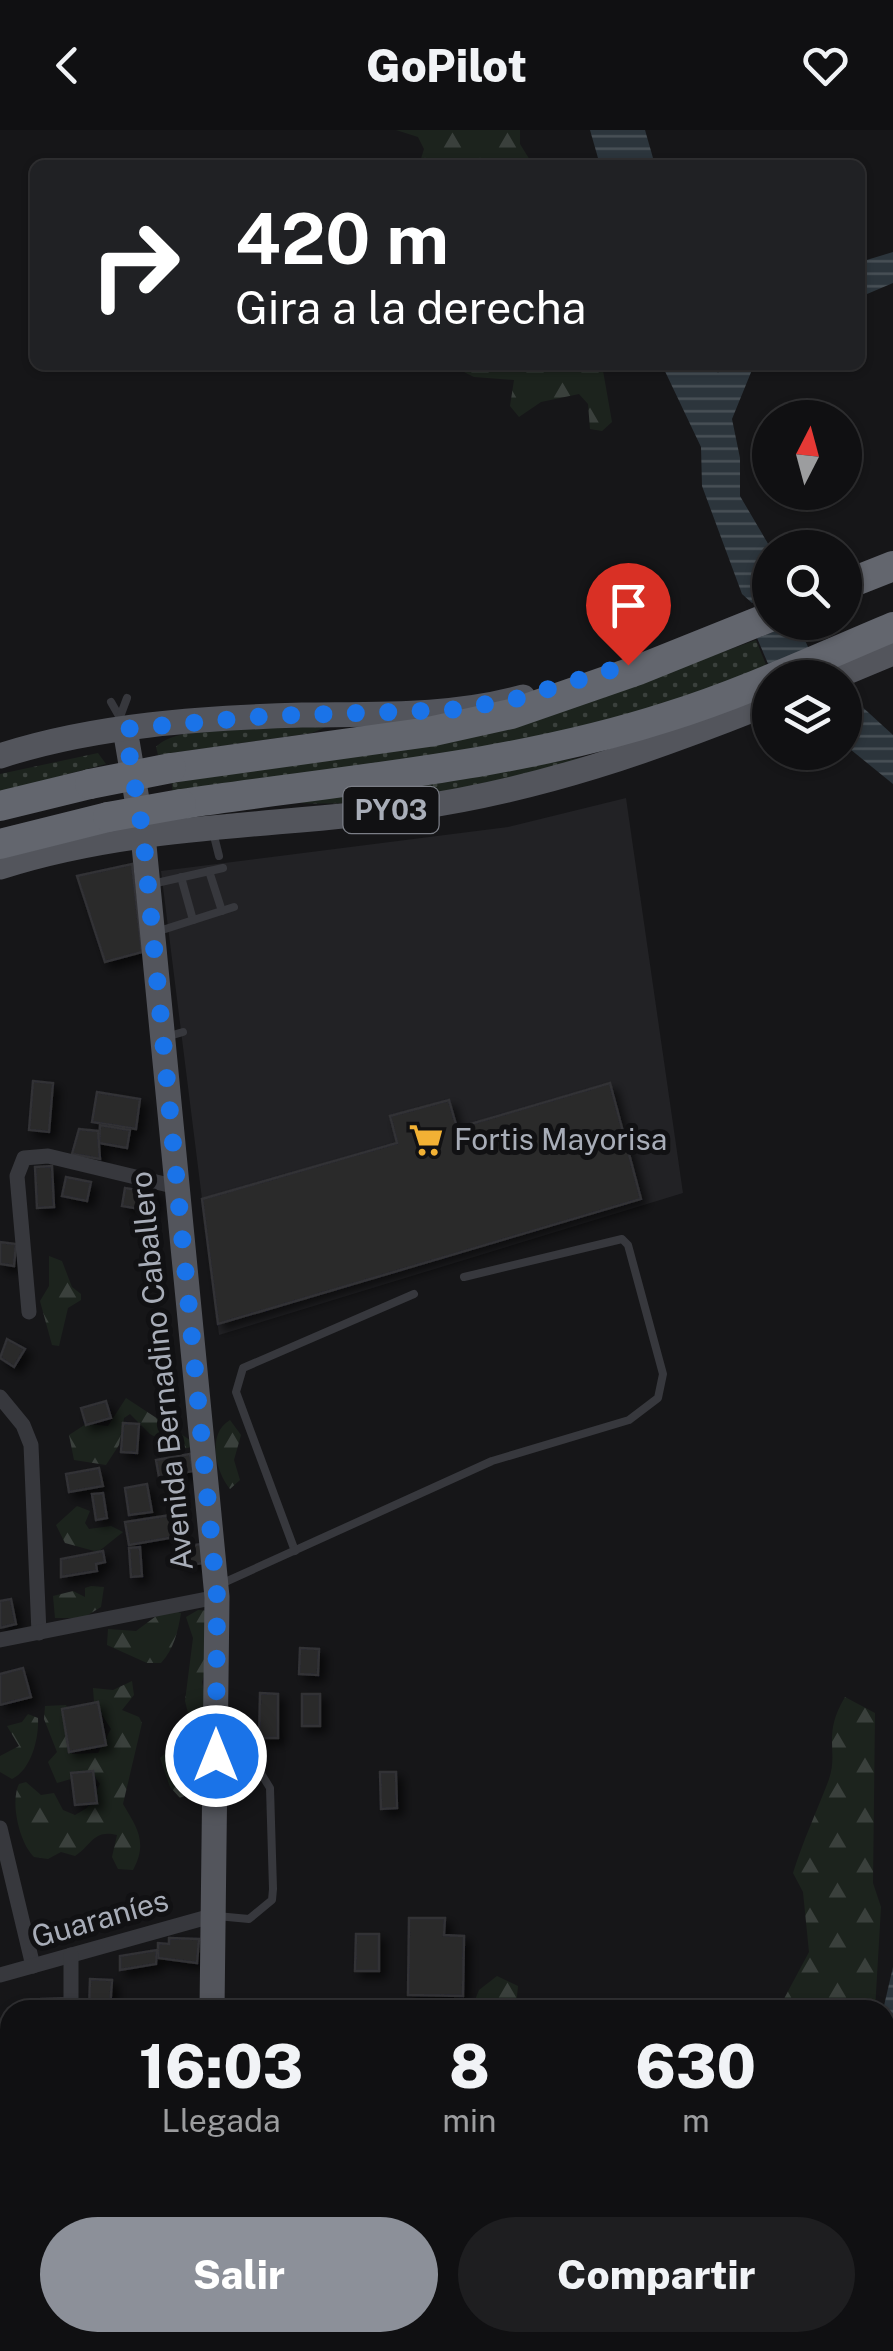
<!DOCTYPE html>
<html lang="es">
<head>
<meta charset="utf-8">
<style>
	body { margin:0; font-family:"Public Sans",sans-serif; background:#1e1e20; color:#f1f3f6; height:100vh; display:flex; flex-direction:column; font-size:38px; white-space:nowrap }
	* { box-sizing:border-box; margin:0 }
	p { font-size:32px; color:#9c9d9f }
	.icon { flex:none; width:55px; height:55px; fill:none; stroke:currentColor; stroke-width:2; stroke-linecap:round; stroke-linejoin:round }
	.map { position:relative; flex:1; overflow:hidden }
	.drawer { position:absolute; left:0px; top:1870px; width:895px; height:352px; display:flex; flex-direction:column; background:#101012; border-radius:30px 30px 0 0; box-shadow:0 2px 8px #0004,0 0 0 2px #303032 }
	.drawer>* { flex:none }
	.hud { position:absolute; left:30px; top:30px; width:835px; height:210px; border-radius:15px; box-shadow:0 2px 8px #0004,0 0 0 2px #303032; background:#202124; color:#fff; overflow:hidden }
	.needle { width:65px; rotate:6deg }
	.fabs { position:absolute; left:752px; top:270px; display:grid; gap:20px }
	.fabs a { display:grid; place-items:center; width:110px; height:110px; border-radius:50%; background:#101012; box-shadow:0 2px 8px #0004,0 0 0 2px #303032; font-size:50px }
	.pin { position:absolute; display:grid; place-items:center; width:85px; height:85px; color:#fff; margin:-102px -42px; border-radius:50% 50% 50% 0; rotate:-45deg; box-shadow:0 0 10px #0007 }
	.pin .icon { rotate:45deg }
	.me { position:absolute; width:110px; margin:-55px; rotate:0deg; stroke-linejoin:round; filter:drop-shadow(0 0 8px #0008) }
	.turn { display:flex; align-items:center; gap:35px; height:210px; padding:0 40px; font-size:45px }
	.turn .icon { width:130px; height:130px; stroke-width:2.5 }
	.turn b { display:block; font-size:70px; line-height:85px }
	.eta { display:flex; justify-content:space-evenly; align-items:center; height:170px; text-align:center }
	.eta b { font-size:60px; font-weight:800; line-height:70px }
	.cta { display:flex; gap:20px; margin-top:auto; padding:20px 40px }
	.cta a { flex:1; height:115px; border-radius:60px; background:#8c9099; color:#fff; font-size:40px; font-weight:800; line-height:115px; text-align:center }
	.cta a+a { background:#1e1e20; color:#f1f3f6 }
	header { display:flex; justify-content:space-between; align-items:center; height:130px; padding:0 40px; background:#101012; font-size:45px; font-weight:800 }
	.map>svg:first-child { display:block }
	.built { fill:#222225 }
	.grass { fill:url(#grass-dots) }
	.forest { fill:url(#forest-firs) }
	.water { fill:url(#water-rules) }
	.building { fill:#29292c; stroke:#303034; stroke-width:2.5; filter:url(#shadow) }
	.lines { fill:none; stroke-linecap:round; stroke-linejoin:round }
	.path { stroke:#3d3f44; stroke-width:2.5; stroke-dasharray:5 8; stroke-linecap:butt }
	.service { stroke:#37383d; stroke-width:8 }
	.minor { stroke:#37383d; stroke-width:15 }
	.primary { stroke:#53555c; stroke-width:25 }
	.motorway { stroke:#63666e; stroke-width:30 }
	.motorway-bridge { stroke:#63666e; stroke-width:30 }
	.route { stroke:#1a73e8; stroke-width:18; stroke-dasharray:0 32.4 }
	.labels { text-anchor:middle; stroke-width:10; stroke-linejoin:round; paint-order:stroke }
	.shield { fill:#111113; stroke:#7b7e86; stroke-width:2.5 }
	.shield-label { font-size:28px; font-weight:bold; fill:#a8adb8 }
	.poi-label { font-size:30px; fill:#a8adb8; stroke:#111113; text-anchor:start }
	.street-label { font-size:30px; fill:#a8adb8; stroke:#111113 }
</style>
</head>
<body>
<header><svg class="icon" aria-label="back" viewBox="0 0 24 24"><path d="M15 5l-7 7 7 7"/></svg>GoPilot<svg class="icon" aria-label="heart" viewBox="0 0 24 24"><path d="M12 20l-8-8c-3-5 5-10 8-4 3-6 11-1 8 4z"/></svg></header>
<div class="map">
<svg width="893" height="2221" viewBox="0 0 893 2221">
	<defs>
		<pattern id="grass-dots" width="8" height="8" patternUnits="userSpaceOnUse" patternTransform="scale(2.5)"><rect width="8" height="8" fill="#1c231d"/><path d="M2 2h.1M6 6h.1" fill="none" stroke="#3a403c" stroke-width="1.8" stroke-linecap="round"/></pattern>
		<pattern id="forest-firs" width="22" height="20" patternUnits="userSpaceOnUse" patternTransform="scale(2.5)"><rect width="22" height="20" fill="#1c231d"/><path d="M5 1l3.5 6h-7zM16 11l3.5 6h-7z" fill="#3a403c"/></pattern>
		<pattern id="water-rules" width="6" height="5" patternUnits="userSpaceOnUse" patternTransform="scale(2.5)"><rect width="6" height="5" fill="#2c353c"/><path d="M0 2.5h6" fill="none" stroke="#485056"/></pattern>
		<filter id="shadow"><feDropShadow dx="6" dy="6" stdDeviation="5" flood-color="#0009"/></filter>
	</defs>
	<rect width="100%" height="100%" fill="#161618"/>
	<path class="built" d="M626,668L683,1063L219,1205L161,741L508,697Z"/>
	<g class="grass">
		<path d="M756,510L767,537L621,590L443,626L173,664L171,648L667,542Z"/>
		<path d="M328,596L312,603L158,625L156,617C177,592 293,597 328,596Z"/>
		<path d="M98,623L106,634L0,662V644Z"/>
		<path d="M609,623C507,648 404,678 298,673Z"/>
	</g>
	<g class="forest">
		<path d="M396,0H520V14L533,35H419L424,19L418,7Z"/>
		<path d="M462,235H602L612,292L602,301L590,299L588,274L579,264L541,272L519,287L510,276L514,250L474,247L462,241Z"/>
		<path d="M49,1126L62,1131L72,1157L81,1164V1170L68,1178L59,1216L52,1215L40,1171L49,1156Z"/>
		<path d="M126,1268L190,1310L191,1317L179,1320L150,1304L130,1284L124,1288L119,1315L106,1335L74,1330L69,1305L86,1294L108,1296Z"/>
		<path d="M230,1290L241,1305L234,1330L240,1350L230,1359C216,1342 206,1304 230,1290Z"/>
		<path d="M77,1376L90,1381L85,1393L89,1399L111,1396L123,1402L98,1422L65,1413L56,1395Z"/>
		<path d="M91,1456L104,1457L101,1477L83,1488H55L53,1466L73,1461L85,1467V1458Z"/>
		<path d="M167,1478L181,1483C178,1501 174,1519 161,1533H147L107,1515L108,1499L136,1501Z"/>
		<path d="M198,1480L212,1481L213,1520L202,1552L210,1585L196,1623L201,1649L194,1662L180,1668L170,1657L160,1628L192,1599L185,1571L193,1508L186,1487Z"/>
		<path d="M132,1551L134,1565L122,1580L139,1587L142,1593L123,1674C137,1698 148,1712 133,1740L118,1739L112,1727L117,1705C93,1699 91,1716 75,1726L61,1722L48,1729L34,1727C19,1712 10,1671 19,1654L26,1652L41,1665L54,1663L63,1680L75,1685L87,1678L100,1654L92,1643L57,1653L48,1632L57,1622L44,1589L45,1576L66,1575L73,1589L72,1624L98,1623L111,1599L94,1572L93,1558L113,1560Z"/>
		<path d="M845,1567L875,1583L873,1753L881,1777L875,1880H778L809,1822L803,1762L793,1743C803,1711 816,1683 828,1652C840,1621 821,1607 845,1567Z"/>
		<path d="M28,1584L38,1588C39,1609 31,1640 12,1649L0,1642V1626L19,1616L7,1596L22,1592Z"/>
		<path d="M497,1846L518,1856L516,1876L471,1880L479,1860Z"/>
	</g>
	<g class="water">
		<path d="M590,0H645L655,35H600Z"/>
		<path d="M893,122V153L860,167V132Z"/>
		<path d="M662,235H715L718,243L721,235H754L732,289L740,328V366L770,417V466L752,473L742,464L702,356L701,317Z"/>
		<path d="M797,493L809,519L769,536L757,508Z"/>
		<path d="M846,562L893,605V654L845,615Z"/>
		<path d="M893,1837V1996L885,2010L883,1880Z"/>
	</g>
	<g class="building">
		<path d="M132,734L142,822L105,832L77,746Z"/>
		<path d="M33,951L53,953L49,1002L29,1000Z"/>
		<path d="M610,953L641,1069L218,1194L202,1069L397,1013L390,986L449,970L457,998Z"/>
		<path d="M97,962L140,969L136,999L92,992Z"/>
		<path d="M100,995L130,1000L127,1018L99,1013Z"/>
		<path d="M79,999L98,1001L100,1029L72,1024Z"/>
		<path d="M52,1036L54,1077L37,1078L35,1037Z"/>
		<path d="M66,1047L91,1052L87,1071L62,1066Z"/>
		<path d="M125,1058L156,1063L152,1081L122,1076Z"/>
		<path d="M0,1112L16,1114L14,1136L0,1134Z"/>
		<path d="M7,1209L25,1219L14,1237L0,1228Z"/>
		<path d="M106,1271L111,1288L86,1295L81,1278Z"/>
		<path d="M123,1293L139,1294L137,1323L121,1322Z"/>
		<path d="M190,1324L193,1341L159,1347L156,1330Z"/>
		<path d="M99,1338L103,1356L69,1362L66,1344Z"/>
		<path d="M147,1354L152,1382L129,1385L125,1358Z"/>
		<path d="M103,1363L107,1388L96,1390L92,1364Z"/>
		<path d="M171,1385L175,1407L129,1415L125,1392Z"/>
		<path d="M202,1414L204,1433L182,1436L180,1417Z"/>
		<path d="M140,1417L142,1446L131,1447L129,1418Z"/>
		<path d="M103,1421L105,1432L96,1434L97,1441L61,1447V1429Z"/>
		<path d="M11,1469L16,1494L0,1498V1471Z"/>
		<path d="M300,1518L319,1519L318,1545L299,1544Z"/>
		<path d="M23,1538L31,1567L0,1575V1544Z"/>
		<path d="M260,1563L278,1564V1608H259Z"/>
		<rect x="302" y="1564" width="18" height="32"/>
		<path d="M98,1572L106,1615L69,1622L62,1579Z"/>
		<path d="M93,1641L97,1673L75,1675L71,1643Z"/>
		<path d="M380,1642H396L397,1678L381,1679Z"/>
		<path d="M409,1788H445L444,1805L464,1806L463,1866L408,1865Z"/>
		<path d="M356,1804H379V1841H355Z"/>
		<path d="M169,1808L199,1809L197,1833L158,1828V1813L169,1814Z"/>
		<path d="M157,1820L156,1834L120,1840V1826Z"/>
		<path d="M90,1849L112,1850L110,1880H89Z"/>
		<path d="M66,1868V1880H41V1869Z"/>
		<rect x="0" y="2010" width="10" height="41"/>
		<path d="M0,2103L10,2104V2154H0Z"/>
	</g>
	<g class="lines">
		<path class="path" d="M650,2212L651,2221"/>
		<g class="service">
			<path d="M111,572L123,593"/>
			<path d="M121,584L127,568"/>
			<path d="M213,702L219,726"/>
			<path d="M209,741L222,781"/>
			<path d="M181,747L193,790"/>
			<path d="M152,754L223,738"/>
			<path d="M156,802L234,777"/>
			<path d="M166,907L183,902"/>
			<path d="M295,1421L236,1262L243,1238L414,1164"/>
			<path d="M223,1453L492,1331L629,1290L658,1268L663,1244L628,1115L622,1109L464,1147"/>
			<path d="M217,1786L249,1789L272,1770L273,1759L270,1658L257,1637L221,1627"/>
		</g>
		<g class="minor">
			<path d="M29,1182L17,1046L24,1028L48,1026L177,1057"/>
			<path d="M0,1267L23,1295L31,1315L39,1503"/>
			<path d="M0,1510L217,1467"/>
			<path d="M0,1698L33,1836"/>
			<path d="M0,1845L215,1785"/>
			<path d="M71,1880V1825"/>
			<path d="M0,2079H10"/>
			<path d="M0,2187H10"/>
			<path d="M11,2221L12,2212"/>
			<path d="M400,2221V2212"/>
		</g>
		<g class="primary">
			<path d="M833,548L893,523"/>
			<path d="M125,599L143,705L217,1467L212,1880"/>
			<path d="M0,626C95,595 203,588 302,585C375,584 452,587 523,567"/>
			<path d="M0,737C134,694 275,697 413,678C539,660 653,620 770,573"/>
			<path d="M204,2221V2212"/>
		</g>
		<g class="motorway">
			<path d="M845,455L893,436"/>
			<path d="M171,638L429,602L511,584L638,540L770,487"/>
			<path d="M181,674C342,650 512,637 667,587C744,563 819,528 893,497"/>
			<path d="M0,676L90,654"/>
			<path d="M0,714L108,687"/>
		</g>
		<g class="motorway-bridge">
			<path d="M90,654L171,638"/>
			<path d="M108,687L181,674"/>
		</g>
	</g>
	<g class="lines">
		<path class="route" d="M216,1626L217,1466L143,704L125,599L267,586L450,580L512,570L628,535"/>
	</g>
	<defs>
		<g id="supermarket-bare" transform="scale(2.7)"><path d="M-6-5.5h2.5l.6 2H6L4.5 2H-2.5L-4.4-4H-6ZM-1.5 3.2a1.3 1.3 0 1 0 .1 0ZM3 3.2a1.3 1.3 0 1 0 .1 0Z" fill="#f2b134" stroke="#111113" stroke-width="2.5" paint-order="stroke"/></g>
	</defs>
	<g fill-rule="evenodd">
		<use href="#supermarket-bare" x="426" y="1010"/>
	</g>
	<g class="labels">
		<rect class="shield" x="343.5" y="657" width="95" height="46" rx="8"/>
		<g class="shield-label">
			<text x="391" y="690">PY03</text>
		</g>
		<g class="poi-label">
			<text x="454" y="1020">Fortis Mayorisa</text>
		</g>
		<g class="street-label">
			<text transform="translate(162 1241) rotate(-96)" y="10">Avenida Bernadino Caballero</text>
			<text transform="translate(100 1789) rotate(-16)" y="10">Guaraníes</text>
		</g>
	</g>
</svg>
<div class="fabs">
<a><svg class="needle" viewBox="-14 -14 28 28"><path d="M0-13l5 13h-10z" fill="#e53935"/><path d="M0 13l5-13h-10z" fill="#9c9d9f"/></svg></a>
<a><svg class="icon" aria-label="search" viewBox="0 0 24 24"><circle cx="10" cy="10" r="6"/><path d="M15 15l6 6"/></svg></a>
<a><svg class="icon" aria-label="layers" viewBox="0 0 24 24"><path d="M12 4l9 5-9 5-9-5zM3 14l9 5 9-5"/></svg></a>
</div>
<div class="pin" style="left:628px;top:535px;background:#d93025"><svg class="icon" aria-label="arrive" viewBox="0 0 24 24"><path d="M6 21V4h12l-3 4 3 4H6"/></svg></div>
<svg class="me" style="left:216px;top:1626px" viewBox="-20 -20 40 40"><circle r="17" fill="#1a73e8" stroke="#fff" stroke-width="3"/><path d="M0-11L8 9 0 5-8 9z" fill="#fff"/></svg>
<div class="hud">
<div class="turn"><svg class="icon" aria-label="right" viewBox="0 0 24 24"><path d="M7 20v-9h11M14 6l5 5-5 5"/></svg><div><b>420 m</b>Gira a la derecha</div></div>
</div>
<section class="drawer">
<div class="eta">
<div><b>16:03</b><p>Llegada</p></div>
<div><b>8</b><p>min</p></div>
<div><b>630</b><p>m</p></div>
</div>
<div class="cta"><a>Salir</a><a>Compartir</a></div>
</section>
</div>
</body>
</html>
